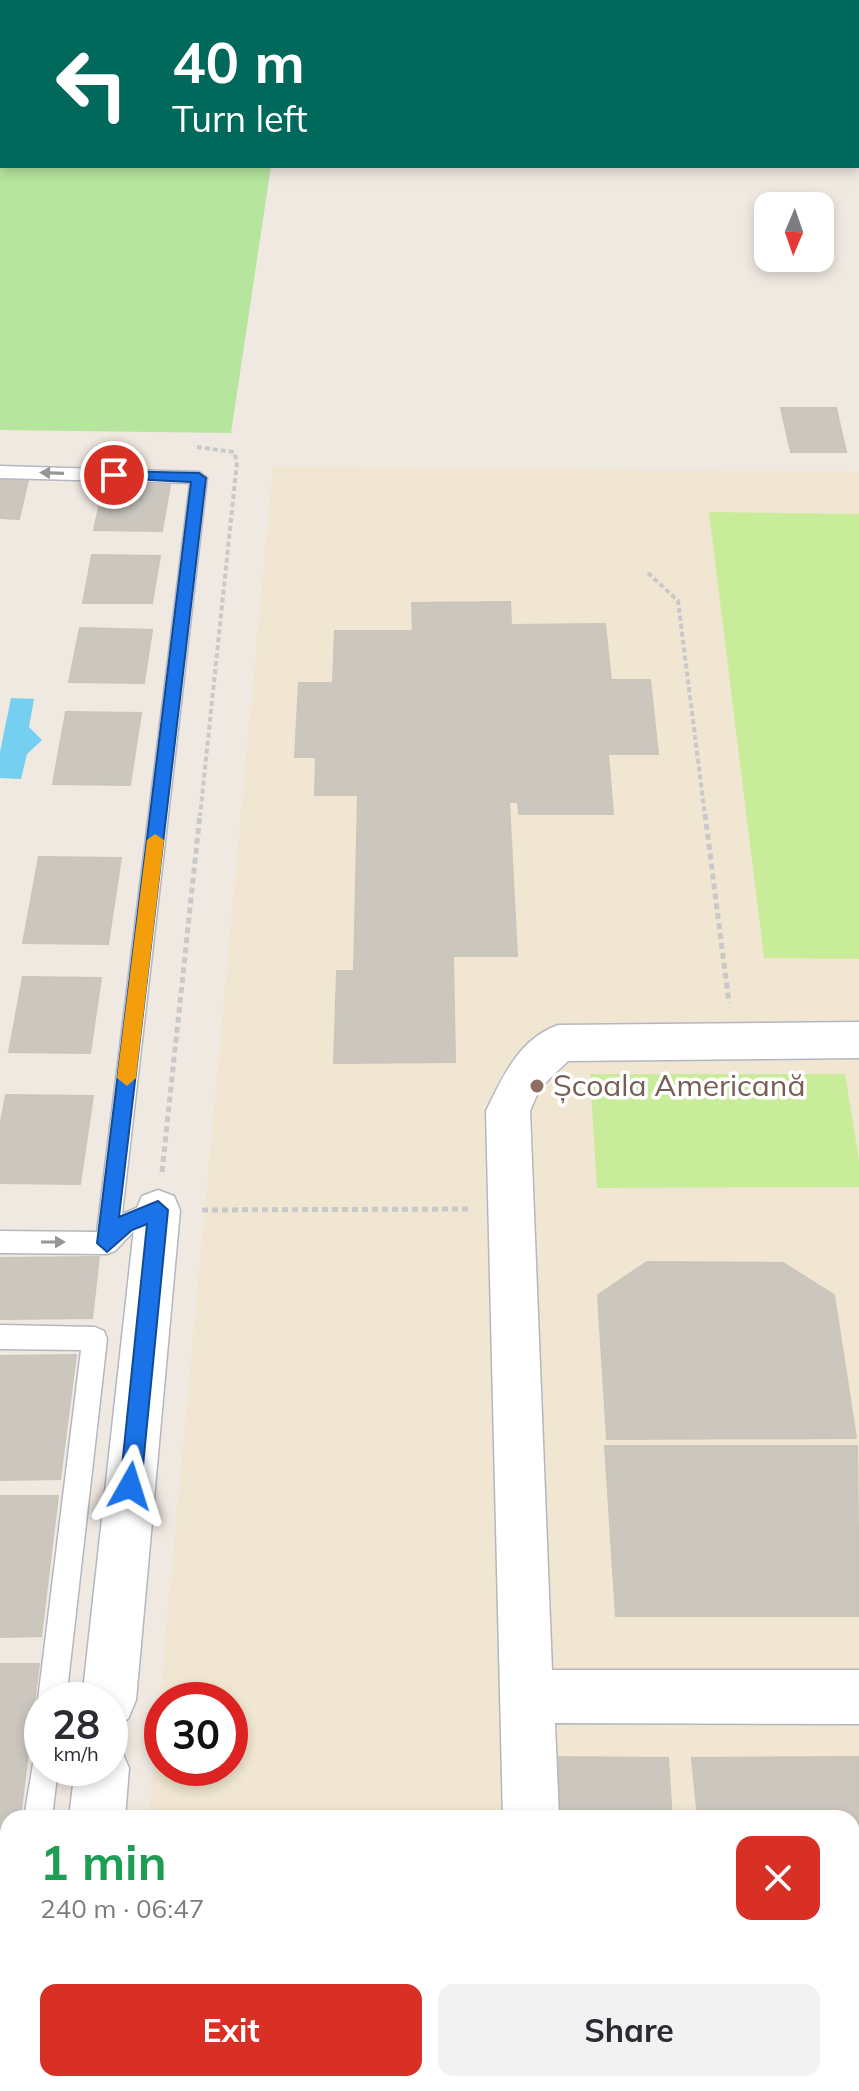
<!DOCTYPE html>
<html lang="en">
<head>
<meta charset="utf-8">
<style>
	body { margin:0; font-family:Mulish,sans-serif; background:#f2f2f3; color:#2b2b33; height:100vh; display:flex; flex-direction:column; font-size:30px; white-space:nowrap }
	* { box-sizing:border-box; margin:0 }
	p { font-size:26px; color:#7c7c81 }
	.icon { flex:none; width:44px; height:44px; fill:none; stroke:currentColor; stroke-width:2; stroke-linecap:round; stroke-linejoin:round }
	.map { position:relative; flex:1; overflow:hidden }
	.panel { position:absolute; left:0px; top:1810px; width:860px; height:282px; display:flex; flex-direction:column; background:#fff; border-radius:24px 24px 0 0; box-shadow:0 4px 12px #0003 }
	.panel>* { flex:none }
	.top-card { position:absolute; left:0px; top:0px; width:860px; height:168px; box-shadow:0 4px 12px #0003; background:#00695c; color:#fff; overflow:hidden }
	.needle { width:52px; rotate:182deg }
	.tools { position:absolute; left:754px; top:192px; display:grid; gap:16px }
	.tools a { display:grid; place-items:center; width:80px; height:80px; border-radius:16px; background:#fff; box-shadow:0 4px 12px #0003; font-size:40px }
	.speed { position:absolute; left:24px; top:1682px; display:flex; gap:16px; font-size:40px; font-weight:700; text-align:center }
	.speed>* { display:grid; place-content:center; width:104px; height:104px; border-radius:50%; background:#fff; box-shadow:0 4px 12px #0003; line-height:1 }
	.speed small { font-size:20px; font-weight:400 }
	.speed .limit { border:12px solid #d22; background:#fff; color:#111 }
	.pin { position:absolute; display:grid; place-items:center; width:68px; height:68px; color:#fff; margin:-34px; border:4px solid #fff; border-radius:50%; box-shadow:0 2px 8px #0007 }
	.me { position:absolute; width:88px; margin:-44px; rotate:6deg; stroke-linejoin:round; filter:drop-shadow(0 0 6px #0008) }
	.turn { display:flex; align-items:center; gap:28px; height:168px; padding:0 40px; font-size:36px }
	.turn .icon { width:104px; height:104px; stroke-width:2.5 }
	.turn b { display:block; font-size:56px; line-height:68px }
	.round { display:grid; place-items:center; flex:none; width:84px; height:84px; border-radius:16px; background:#f2f2f3 }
	.overview { display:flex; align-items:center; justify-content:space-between; height:136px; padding:0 40px }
	h1 { font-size:48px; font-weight:700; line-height:60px; color:#1e9e55 }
	.action { display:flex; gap:16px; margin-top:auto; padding:16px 40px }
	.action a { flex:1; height:92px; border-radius:16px; background:#d93025; color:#fff; font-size:32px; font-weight:700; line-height:92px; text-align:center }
	.action a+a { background:#f2f2f3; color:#2b2b33 }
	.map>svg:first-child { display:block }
	.education { fill:#f0e6d1; fill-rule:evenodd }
	.green { fill:#b6e59e }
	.pitch { fill:#c9ec9a }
	.water { fill:#75cff0 }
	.building { fill:#cbc7bf; stroke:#cbc5ba; stroke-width:2 }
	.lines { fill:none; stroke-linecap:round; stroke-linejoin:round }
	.lane-casing { stroke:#b4b7c1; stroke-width:3 }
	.street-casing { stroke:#b4b7c1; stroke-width:3 }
	.path-far1 { stroke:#c9c9c9; stroke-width:4; stroke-dasharray:5 3; stroke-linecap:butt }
	.path { stroke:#c9c9c9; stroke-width:5; stroke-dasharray:6 4; stroke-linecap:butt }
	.lane { fill:#fff; fill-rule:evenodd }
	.street { fill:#fff; fill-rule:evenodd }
	.oneway { fill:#969696 }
	.route { fill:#1a73e8; stroke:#114b97; stroke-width:2 }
	.slow { fill:#f59e0b }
	.education-dot { fill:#8d6e63; stroke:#fff; stroke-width:3 }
	.labels { text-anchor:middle; stroke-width:7; stroke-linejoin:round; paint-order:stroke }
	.education-label { font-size:30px; fill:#785e54; stroke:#fff; text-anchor:start }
</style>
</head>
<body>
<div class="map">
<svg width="859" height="2091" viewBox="0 0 859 2091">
	<rect width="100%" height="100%" fill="#efe9e1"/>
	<path class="education" d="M273,466L859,472V2091H124V2084H852V1818H149ZM162,1700H230V1768H162Z"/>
	<path class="green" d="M0,0H509V2H2V166H271L231,433L0,430Z"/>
	<g class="pitch">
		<path d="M709,512L859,514V959L764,958Z"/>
		<path d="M590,1074H845L859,1160V1187L597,1188Z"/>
	</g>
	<path class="water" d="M11,698L34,699L29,727L42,740L27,754L21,779L0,778V752Z"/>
	<g class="building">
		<path d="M781,408H836L846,452H791Z"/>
		<path d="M0,476H29L19,519L0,518Z"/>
		<path d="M104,484L170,485L162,531L94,530Z"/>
		<path d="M92,555L160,556L152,603H83Z"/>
		<path d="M510,602L511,625L605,624L611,680H650L658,754H608L613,814H519L518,802H509L517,956H453L455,1062L334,1063L337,971H354L358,795H315L316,757H295L299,683H333L335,631H413L412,603Z"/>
		<path d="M80,628L152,630L144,683L69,682Z"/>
		<path d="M66,712L141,713L130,785L53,784Z"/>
		<path d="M39,857L121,858L108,944L23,943Z"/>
		<path d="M23,977L101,978L90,1053L9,1052Z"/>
		<path d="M6,1095L93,1096L80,1184L0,1183V1127Z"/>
		<path d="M99,1257L92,1318L0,1319V1258Z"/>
		<path d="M647,1262L783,1263L834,1295L856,1438L607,1439L598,1295Z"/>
		<path d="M76,1355L60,1479L0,1480V1356Z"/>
		<path d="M605,1446H857L859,1616H616Z"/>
		<path d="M0,1496H58L41,1636L0,1637Z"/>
		<path d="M0,1664H39L20,1818H8V1829H0Z"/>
		<path d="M547,1757L668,1758L672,1818H550Z"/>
		<path d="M859,1757V1885H852V1818H698L692,1758Z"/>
		<path d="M0,1865H8L0,1964Z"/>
		<rect x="852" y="1892" width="7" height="85"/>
	</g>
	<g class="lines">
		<g class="lane-casing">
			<g id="lane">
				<path d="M0,466L199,472L207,478L122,1214L158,1199L166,1202L170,1210L166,1218L133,1232L115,1251L107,1254L0,1253V1231L97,1232L190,483L0,478Z"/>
				<path d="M0,1325L95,1327L104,1331L107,1339L66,1700H42V1709L38,1700L81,1350L0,1349Z"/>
				<path d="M42,1755V1768H58L52,1818H24L34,1758Z"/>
			</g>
		</g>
		<g class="street-casing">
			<g id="street">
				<rect x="858" y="88" width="1" height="16"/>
				<path d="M859,1022V1058L568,1061L540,1088L530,1111L552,1670H859V1724L555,1723L559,1818H503L486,1111C503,1076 519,1039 558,1025Z"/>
				<path d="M158,1190L174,1196L180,1210L136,1700L128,1719L110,1726V1700H82L136,1210L142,1196Z"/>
				<path d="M110,1744L121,1749L129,1768L125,1818H69L75,1768H110Z"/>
				<path d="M41,2084H101L100,2091H40Z"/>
				<rect x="509" y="2084" width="60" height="7"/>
			</g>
		</g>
		<g class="path-far1">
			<path d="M197,447L234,452L237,462L200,816"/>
			<path d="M648,573L678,601L705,816"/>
		</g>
		<g class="path">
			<path d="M705,814L729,1003"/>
			<path d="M162,1172L200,814"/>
			<path d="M202,1210L468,1209"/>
		</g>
		<use href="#lane" class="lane"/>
		<use href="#street" class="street"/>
	</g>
	<defs><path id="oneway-solid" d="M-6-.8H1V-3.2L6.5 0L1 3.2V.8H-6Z" transform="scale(2)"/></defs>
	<g class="oneway">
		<use href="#oneway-solid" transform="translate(52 473) rotate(-178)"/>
		<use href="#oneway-solid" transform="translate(53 1242)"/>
	</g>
	<path class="route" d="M114,471L199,473L206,478L119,1217L158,1201L168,1210L141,1486L138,1493L130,1496L123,1493L120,1486L147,1224L132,1230L107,1252L97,1243L191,482L109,478V472Z"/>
	<path class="slow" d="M155,834L164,840L136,1078L127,1086L117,1078L147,840Z"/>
	<circle class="education-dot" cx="537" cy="1086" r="8"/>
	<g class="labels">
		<g class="education-label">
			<text x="553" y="1096">Școala Americană</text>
		</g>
	</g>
</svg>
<div class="tools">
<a><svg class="needle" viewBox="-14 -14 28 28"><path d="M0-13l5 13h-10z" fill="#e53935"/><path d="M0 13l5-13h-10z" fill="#7c7c81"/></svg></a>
</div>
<div class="speed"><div>28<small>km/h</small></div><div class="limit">30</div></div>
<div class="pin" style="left:114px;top:475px;background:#d93025"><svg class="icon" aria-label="arrive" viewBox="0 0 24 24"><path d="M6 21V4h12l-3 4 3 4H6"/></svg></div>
<svg class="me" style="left:130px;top:1486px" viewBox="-20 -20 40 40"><path d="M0-17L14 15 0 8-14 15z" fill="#1a73e8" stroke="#fff" stroke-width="4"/></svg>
<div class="top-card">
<div class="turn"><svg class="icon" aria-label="left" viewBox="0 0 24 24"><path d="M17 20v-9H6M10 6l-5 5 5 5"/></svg><div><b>40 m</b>Turn left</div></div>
</div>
<section class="panel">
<div class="overview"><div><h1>1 min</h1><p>240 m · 06:47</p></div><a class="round" style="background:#d93025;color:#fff"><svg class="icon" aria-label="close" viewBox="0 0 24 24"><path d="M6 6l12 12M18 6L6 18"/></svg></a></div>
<div class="action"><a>Exit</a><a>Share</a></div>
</section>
</div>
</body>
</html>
